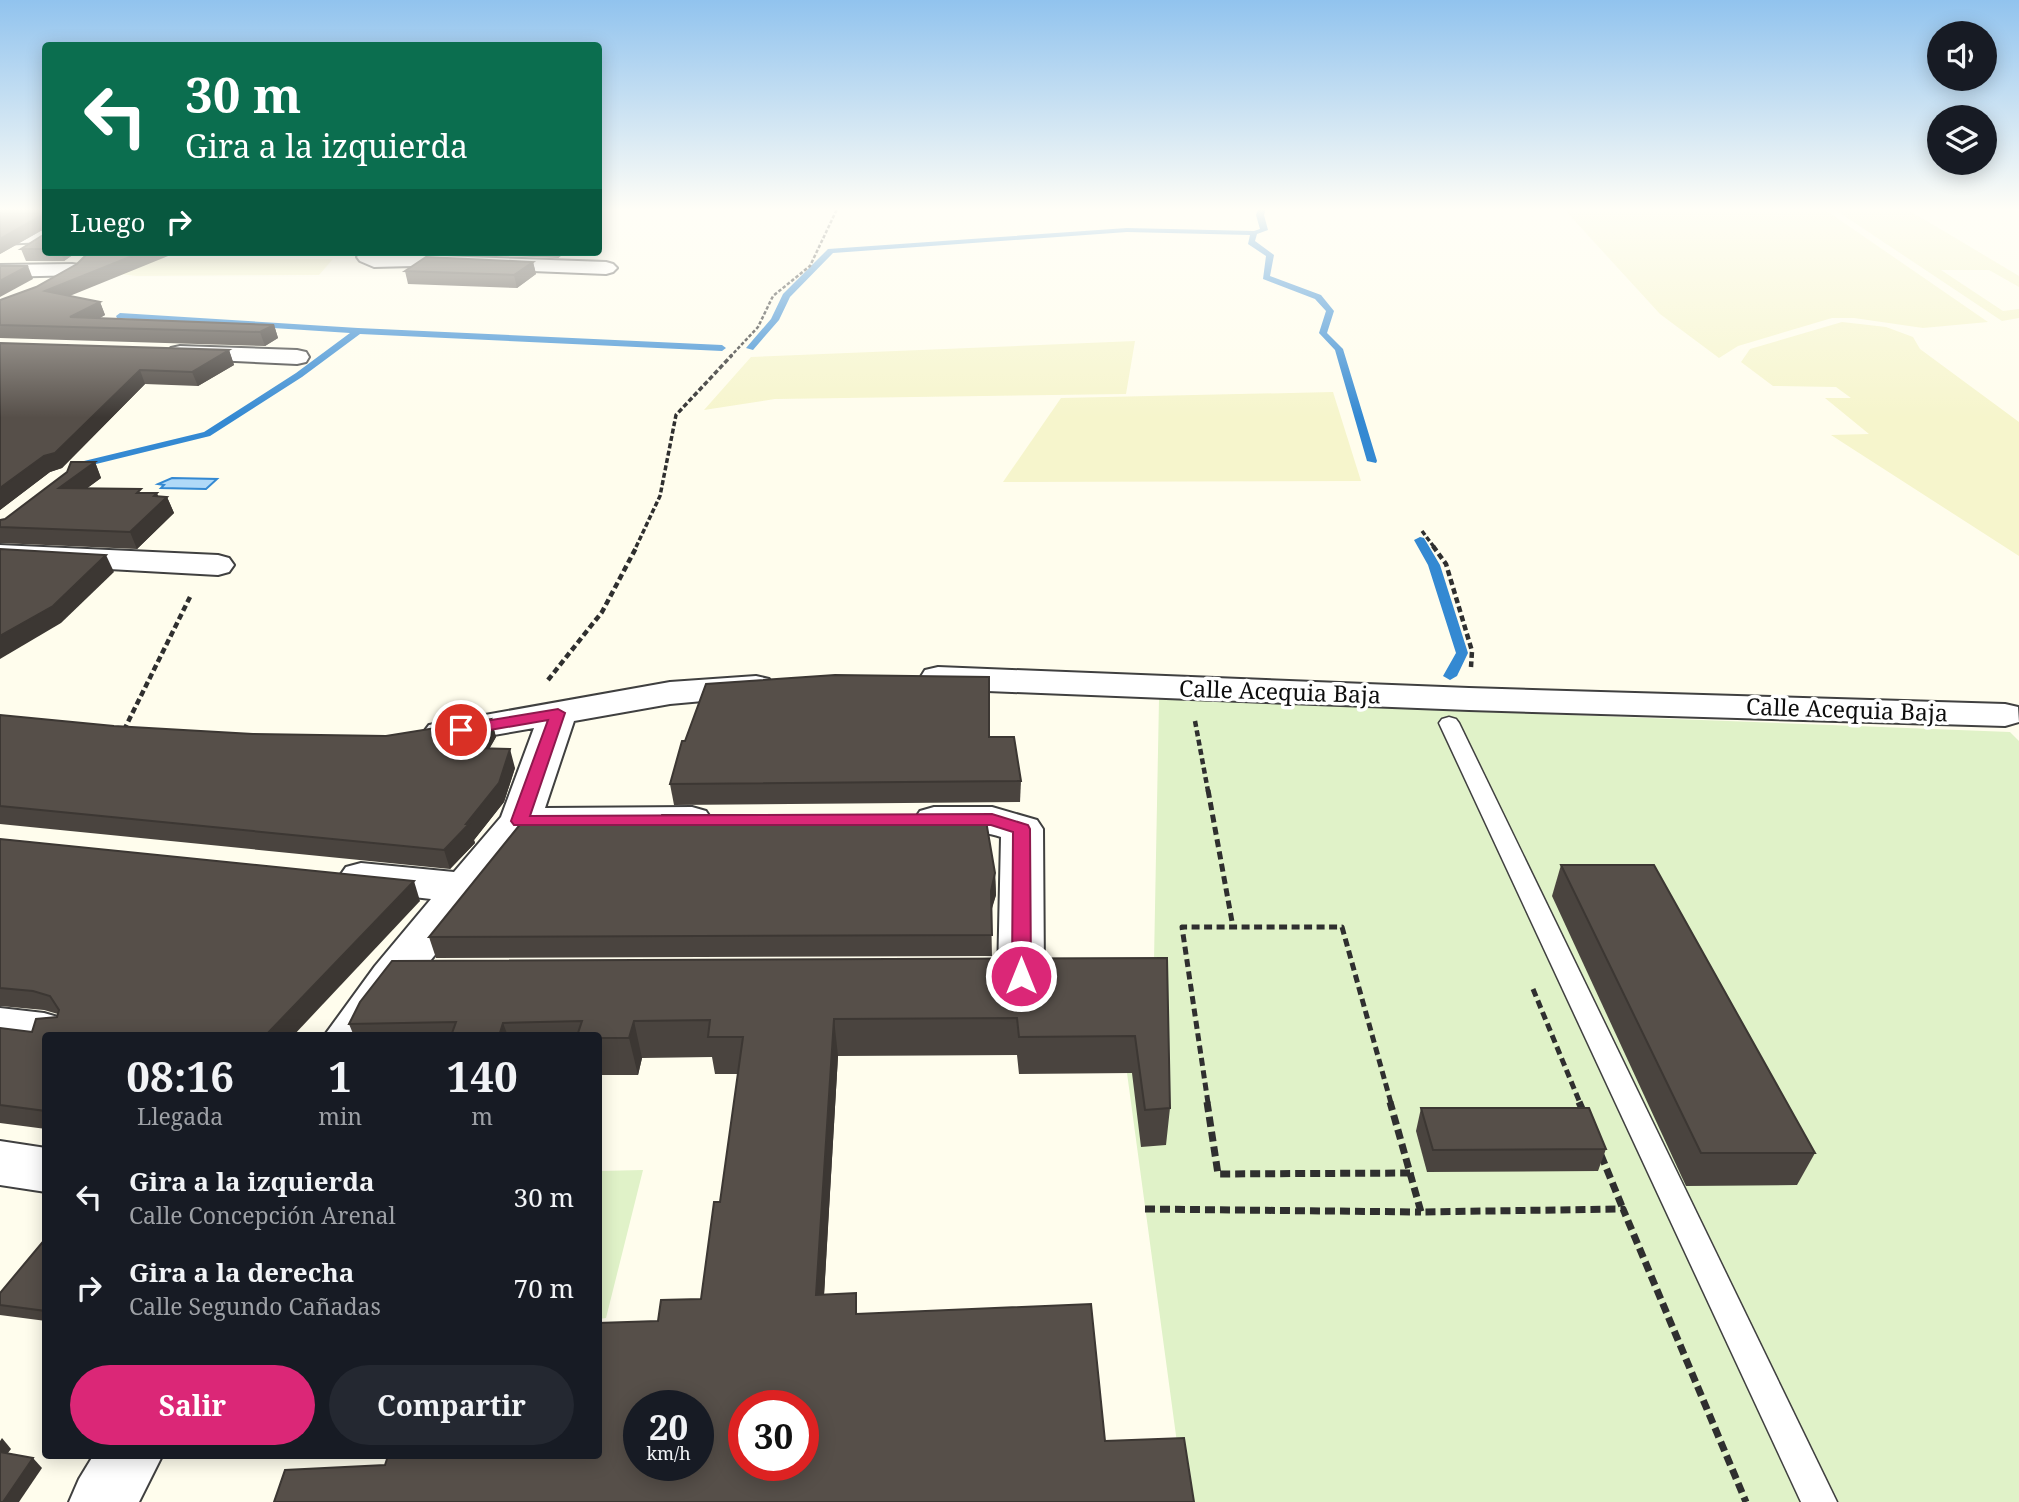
<!DOCTYPE html>
<html lang="es">
<head>
<meta charset="utf-8">
<style>
	body { margin:0; font-family:"Noto Serif",serif; background:#242831; color:#f1f3f6; height:100vh; display:flex; flex-direction:column; font-size:26px; white-space:nowrap }
	* { box-sizing:border-box; margin:0 }
	p { font-size:23px; color:#9ea1a6 }
	.icon { flex:none; width:38px; height:38px; fill:none; stroke:currentColor; stroke-width:2; stroke-linecap:round; stroke-linejoin:round }
	.map { position:relative; flex:1; overflow:hidden }
	.details { position:absolute; left:42px; top:1032px; width:560px; height:427px; display:flex; flex-direction:column; background:#171b24; border-radius:7px; box-shadow:0 4px 18px #0003 }
	.details>* { flex:none }
	.top-card { position:absolute; left:42px; top:42px; width:560px; height:214px; border-radius:7px; box-shadow:0 4px 18px #0003; background:#0b6e4f; color:#fff; overflow:hidden }
	.fabs { position:absolute; left:1927px; top:21px; display:grid; gap:14px }
	.fabs a { display:grid; place-items:center; width:70px; height:70px; border-radius:50%; background:#171b24; box-shadow:0 4px 18px #0003; font-size:35px }
	.speed { position:absolute; left:623px; top:1390px; display:flex; gap:14px; font-size:35px; font-weight:700; text-align:center }
	.speed>* { display:grid; place-content:center; width:91px; height:91px; border-radius:50%; background:#171b24; box-shadow:0 4px 18px #0003; line-height:1 }
	.speed small { font-size:18px; font-weight:400 }
	.speed .limit { border:10px solid #d22; background:#fff; color:#111 }
	.pin { position:absolute; display:grid; place-items:center; width:60px; height:60px; color:#fff; margin:-30px; border:4px solid #fff; border-radius:50%; box-shadow:0 2px 7px #0007 }
	.me { position:absolute; width:77px; margin:-38px; rotate:0deg; stroke-linejoin:round; filter:drop-shadow(0 0 5px #0008) }
	.turn { display:flex; align-items:center; gap:24px; height:147px; padding:0 28px; font-size:32px }
	.turn .icon { width:91px; height:91px; stroke-width:2.5 }
	.turn b { display:block; font-size:49px; line-height:60px }
	.then { display:flex; align-items:center; height:66px; padding:0 28px; background:#0003; gap:14px; font-size:26px }
	.eta { display:flex; justify-content:space-evenly; align-items:center; height:119px; text-align:center }
	.eta b { font-size:42px; font-weight:700; line-height:49px }
	.cta { display:flex; gap:14px; margin-top:auto; padding:14px 28px }
	.cta a { flex:1; height:80px; border-radius:42px; background:#db2777; color:#fff; font-size:28px; font-weight:700; line-height:80px; text-align:center }
	.cta a+a { background:#242831; color:#f1f3f6 }
	ul { padding:0; list-style:none }
	li { display:flex; align-items:center; gap:21px; height:91px; padding:0 28px }
	li div { flex:1 }
	li b { display:block; font-size:26px }
	li em { font-style:normal }
	.map>svg:first-child { display:block }
	.farmland { fill:#f6f5cc }
	.pitch { fill:#e0f2c8 }
	.water { fill:#b0d9f8; stroke:#3489d2; stroke-width:2 }
	.lines { fill:none; stroke-linecap:round; stroke-linejoin:round }
	.stream { fill:#3489d2; fill-rule:evenodd }
	.lane-casing { stroke:#404040; stroke-width:3 }
	.street-casing { stroke:#404040; stroke-width:4 }
	.path-far4 { stroke:#2f2f2f; stroke-width:2.5; stroke-dasharray:3.5 2; stroke-linecap:butt }
	.path-far3 { stroke:#2f2f2f; stroke-width:3.5; stroke-dasharray:5 2.5; stroke-linecap:butt }
	.path-far2 { stroke:#2f2f2f; stroke-width:4.5; stroke-dasharray:6 3.5; stroke-linecap:butt }
	.path-far1 { stroke:#2f2f2f; stroke-width:5; stroke-dasharray:8 4.5; stroke-linecap:butt }
	.path { stroke:#2f2f2f; stroke-width:7; stroke-dasharray:10 5; stroke-linecap:butt }
	.lane { fill:#fff; fill-rule:evenodd }
	.street { fill:#fff; fill-rule:evenodd }
	.wall { fill:#4a443f }
	.shaded-wall { fill:#3c3733 }
	.building { fill:#564f49; stroke:#3c3733; stroke-width:2; fill-rule:evenodd }
	.route { fill:#db2777; stroke:#8e194d; stroke-width:2 }
	.labels { text-anchor:middle; stroke-width:7; stroke-linejoin:round; paint-order:stroke }
	.street-label { font-size:23px; fill:#0d0d0d; stroke:#fff }
</style>
</head>
<body>
<div class="map">
<svg width="2019" height="1502" viewBox="0 0 2019 1502">
	<rect width="100%" height="100%" fill="#fffded"/>
	<g class="farmland">
		<path d="M1562,207H1821L1988,322L1923,328L1854,318H1832L1738,346L1719,358L1660,314Z"/>
		<path d="M1831,207H1902L1932,224L2019,276V287L1989,270H1941L2003,311L2019,309V318L2002,321Z"/>
		<path d="M145,258L333,259L319,275L137,276L119,274Z"/>
		<path d="M1842,322L1886,327L1913,337L1920,349L2019,422V556L1831,435L1869,434L1825,398H1851L1836,387L1773,386L1741,362L1750,349Z"/>
		<path d="M1135,341L1126,394L775,399L704,410L751,357Z"/>
		<path d="M1333,392L1361,481L1003,482L1061,398Z"/>
	</g>
	<g class="pitch">
		<path d="M1159,699L2010,732L2019,741V1502H1185L1127,1073L1154,960Z"/>
		<path d="M643,1170L606,1318L599,1319V1171Z"/>
	</g>
	<path class="water" d="M172,478L217,479L206,489L161,488L164,485L158,484Z"/>
	<g class="lines">
		<g class="stream">
			<path d="M1259,207H1266L1264,215L1268,230L1257,234L1255,241L1274,255L1270,276L1321,295L1334,311L1327,333L1343,349L1377,461L1376,463L1367,461L1335,350L1319,333L1326,311L1315,299L1263,279L1266,256L1248,244L1250,235L1127,232L833,253L790,297L779,320L753,350L746,348L771,319L783,294L828,249L1127,228L1254,231L1260,229L1256,215Z"/>
			<path d="M120,313L358,328L722,345L726,348L722,351L360,334L302,377L210,436L88,466L84,465V461L204,432L296,373L350,333L117,318L116,316Z"/>
			<path d="M1420,537L1424,538L1440,565L1468,653L1457,676L1450,680L1443,676L1456,653L1428,565L1414,540Z"/>
		</g>
		<g class="lane-casing">
			<path id="lane" d="M1449,717L1456,719L1459,723L1837,1502H1801L1439,723L1442,719Z"/>
		</g>
		<g class="street-casing">
			<g id="street">
				<path d="M41,231L46,232V242L0,244V232Z"/>
				<path d="M386,252L385,254L606,262L613,264L617,268L613,272L606,274L413,266L374,267L360,261L357,257L361,252Z"/>
				<path d="M72,264L80,265L83,270L80,275L0,277V265Z"/>
				<path d="M180,346L297,350L306,352L309,357L306,362L297,364L171,358L168,353L171,348Z"/>
				<path d="M0,545L218,555L229,558L234,565L229,572L218,575L0,563Z"/>
				<path d="M938,667L1469,688L2005,704L2018,707L2019,722L2005,726L1469,710L938,689L925,686L920,678L925,670Z"/>
				<path d="M756,676L769,679L774,687L769,695L670,704L574,721L545,808L692,807L706,811L712,820L706,829L692,833L531,834L407,990L375,1036H324L375,966L431,899L361,891L346,887L339,877L346,867L361,863L454,872L501,817L534,728L442,744L429,741L423,733L429,725L670,682Z"/>
				<path d="M934,807H992L1037,820L1043,829L1044,976L1037,988L1021,993L1005,988L998,976L1001,837C975,828 946,836 920,829L914,820L920,811Z"/>
				<path d="M0,1008L44,1013L61,1018L68,1031L66,1036H46L44,1049L0,1044Z"/>
				<path d="M0,1141L46,1148V1192L0,1185Z"/>
				<path d="M93,1456H162L139,1502H69L79,1479Z"/>
			</g>
		</g>
		<path class="path-far4" d="M730,357L758,327L773,296L810,266L838,207"/>
		<g class="path-far3">
			<path d="M1422,531L1434,547"/>
			<path d="M636,547L660,496L676,415L732,355"/>
		</g>
		<g class="path-far2">
			<path d="M1433,546L1446,564L1472,651L1471,667"/>
			<path d="M548,680L602,612L637,546"/>
			<path d="M1195,721L1208,791"/>
			<path d="M124,730L190,597"/>
		</g>
		<g class="path-far1">
			<path d="M1208,790L1233,927"/>
			<path d="M1533,989L1580,1103"/>
			<path d="M1208,1103L1182,927H1342L1391,1103"/>
		</g>
		<g class="path">
			<path d="M1207,1102L1218,1174L1410,1173L1390,1102"/>
			<path d="M1579,1102L1583,1111"/>
			<path d="M1601,1155L1623,1209"/>
			<path d="M1410,1173L1421,1212L1623,1209L1746,1502"/>
			<path d="M1145,1209L1421,1212"/>
		</g>
		<use href="#lane" class="lane"/>
		<use href="#street" class="street"/>
	</g>
	<g class="wall">
		<path d="M0,207H46V252H77L64,261H26L21,249L43,235L42,230L0,254Z"/>
		<path d="M451,252H566L558,258L452,254Z"/>
		<path d="M533,262L536,274L517,288L408,284L405,271Z"/>
		<path d="M70,296L100,302L105,315L100,318L274,325L278,338L265,346L0,338V300Z"/>
		<path d="M0,343L229,350L234,365L198,386L145,384L62,468L50,472L0,510Z"/>
		<path d="M95,462L101,478L87,488L143,493L159,497H167L174,513L137,549L0,543V520L5,519Z"/>
		<path d="M0,715L114,726L253,734L386,736L491,719L496,737L489,749L515,768L504,802L474,840L475,843L450,869L0,824Z"/>
		<path d="M989,737L1021,781L1020,802L674,805L670,784Z"/>
		<path d="M0,839L420,901L46,1036V1129L0,1123V1028L32,1032L57,1017L58,1014L44,1010L0,1006Z"/>
		<path d="M1561,865L1815,1153L1797,1185L1686,1186L1552,896Z"/>
		<path d="M995,873L996,895L991,910L992,956L436,958L429,937Z"/>
		<path d="M1167,958L1170,1108L1166,1145L1141,1147L1132,1073L1019,1074L1017,1055L838,1056L824,1294L859,1314L1105,1441L1194,1502L385,1465L658,1321L701,1299L720,1202L738,1074H715L712,1057L642,1058L638,1075H598V1036H354L349,1024Z"/>
		<path d="M1421,1108L1606,1149L1598,1171L1427,1172L1416,1131Z"/>
		<path d="M46,1238V1321L0,1315V1293Z"/>
	</g>
	<g class="shaded-wall">
		<path d="M42,215L46,228L0,254V239Z"/>
		<path d="M61,252H77L64,261Z"/>
		<path d="M142,252H178L50,304L45,291Z"/>
		<path d="M557,252H566L558,258Z"/>
		<path d="M533,262L536,274L517,288L514,275Z"/>
		<path d="M28,266L33,279L0,297V281Z"/>
		<path d="M100,302L105,315L82,327L70,317Z"/>
		<path d="M274,325L278,338L265,346L260,332Z"/>
		<path d="M229,350L234,365L198,386L192,372Z"/>
		<path d="M140,370L145,384L62,468L50,472L0,510V488Z"/>
		<path d="M95,462L101,478L66,504L59,488Z"/>
		<path d="M157,493L161,503L167,497L174,513L137,549L130,532L154,496Z"/>
		<path d="M106,555L114,572L61,623L0,659V636Z"/>
		<path d="M491,719L496,737L479,767L473,748Z"/>
		<path d="M510,749L515,768L504,802L474,840L475,843L450,869L444,850L466,824Z"/>
		<path d="M995,873L996,895L991,912V891Z"/>
		<path d="M414,881L420,901L293,1036H265Z"/>
		<path d="M834,1019L838,1056L822,1331L816,1295Z"/>
		<path d="M634,1021L642,1058L638,1075L629,1038Z"/>
		<path d="M503,1023L508,1036H499Z"/>
		<path d="M2,1438L11,1449L2,1461L0,1459V1441Z"/>
		<path d="M33,1458L42,1468L19,1502H3Z"/>
	</g>
	<g class="building">
		<path d="M0,207H46V249H21L43,235L42,215L0,239Z"/>
		<path d="M89,252H142L45,291L100,302L70,317L274,325L260,332L0,325V300L36,287L77,264Z"/>
		<path d="M426,257L533,262L514,275L405,271Z"/>
		<path d="M0,266H28L0,281Z"/>
		<path d="M0,343L229,350L192,372L140,370L55,453L44,456L0,488Z"/>
		<path d="M71,462H95L59,488L141,489L137,493H157L154,496L167,497L130,532L0,527V520L5,519L67,472Z"/>
		<path d="M0,549L106,555L53,606L0,636Z"/>
		<path d="M835,675L989,677V737H1014L1021,781L670,784L682,741H685L706,684Z"/>
		<path d="M0,715L114,726L253,734L386,736L491,719L473,748L510,749L499,783L466,824H469L444,850L0,806Z"/>
		<path d="M662,815H985L995,873L991,891L992,935L429,937L522,822L660,820Z"/>
		<path d="M0,839L414,881L265,1036H46V1111L0,1105V1028L32,1032L36,1019L57,1017L59,1010L50,996L33,991L0,988Z"/>
		<path d="M1561,865H1654L1815,1153H1701Z"/>
		<path d="M1167,958L1170,1108L1145,1110L1135,1036L1019,1037L1017,1018L834,1019L816,1295L856,1293V1314L1091,1304L1105,1441L1184,1438L1194,1502H274L285,1470L385,1465L388,1456H598V1323L658,1321L661,1300L701,1299L714,1202H720L743,1037H708L710,1020L634,1021L629,1038H598V1036H577L582,1021L503,1023L499,1036H451L456,1022L349,1024L360,1002L392,961ZM639,1405H698V1465H639ZM744,1405H803V1465H744Z"/>
		<path d="M1421,1108H1589L1606,1149L1433,1150Z"/>
		<path d="M46,1238V1311L0,1305V1293Z"/>
		<path d="M0,1452L33,1458L3,1502H0Z"/>
	</g>
	<linearGradient id="sky" x2="0" y2="1"><stop stop-color="#91c3ee"/><stop offset="0.5" stop-color="#fffef7"/><stop offset="1" stop-color="#fffef7" stop-opacity="0"/></linearGradient>
	<rect width="2019" height="418" fill="url(#sky)"/>
	<path class="route" d="M558,709L565,713L530,816L992,814L1028,825L1030,829L1031,976L1028,981H1015L1012,976L1013,832L991,825H514L511,821L548,720L461,735L453,730L461,725Z"/>
	<g class="labels">
		<g class="street-label">
			<text transform="translate(1280 692) rotate(2)" y="8">Calle Acequia Baja</text>
			<text transform="translate(1847 710) rotate(2)" y="8">Calle Acequia Baja</text>
		</g>
	</g>
</svg>
<div class="fabs">
<a><svg class="icon" aria-label="sound" viewBox="0 0 24 24"><path d="M4 9h4l5-4v14l-5-4H4zM17 9q2 3 0 6"/></svg></a>
<a><svg class="icon" aria-label="layers" viewBox="0 0 24 24"><path d="M12 4l9 5-9 5-9-5zM3 14l9 5 9-5"/></svg></a>
</div>
<div class="speed"><div>20<small>km/h</small></div><div class="limit">30</div></div>
<div class="pin" style="left:461px;top:730px;background:#d93025"><svg class="icon" aria-label="arrive" viewBox="0 0 24 24"><path d="M6 21V4h12l-3 4 3 4H6"/></svg></div>
<svg class="me" style="left:1021px;top:976px" viewBox="-20 -20 40 40"><circle r="17" fill="#db2777" stroke="#fff" stroke-width="3"/><path d="M0-11L8 9 0 5-8 9z" fill="#fff"/></svg>
<div class="top-card">
<div class="turn"><svg class="icon" aria-label="left" viewBox="0 0 24 24"><path d="M17 20v-9H6M10 6l-5 5 5 5"/></svg><div><b>30 m</b>Gira a la izquierda</div></div>
<div class="then">Luego<svg class="icon" aria-label="right" viewBox="0 0 24 24"><path d="M7 20v-9h11M14 6l5 5-5 5"/></svg></div>
</div>
<section class="details">
<div class="eta">
<div><b>08:16</b><p>Llegada</p></div>
<div><b>1</b><p>min</p></div>
<div><b>140</b><p>m</p></div>
</div>
<ul>
<li><svg class="icon" aria-label="left" viewBox="0 0 24 24"><path d="M17 20v-9H6M10 6l-5 5 5 5"/></svg><div><b>Gira a la izquierda</b><p>Calle Concepción Arenal</p></div><em>30 m</em></li>
<li><svg class="icon" aria-label="right" viewBox="0 0 24 24"><path d="M7 20v-9h11M14 6l5 5-5 5"/></svg><div><b>Gira a la derecha</b><p>Calle Segundo Cañadas</p></div><em>70 m</em></li>
</ul>
<div class="cta"><a>Salir</a><a>Compartir</a></div>
</section>
</div>
</body>
</html>
